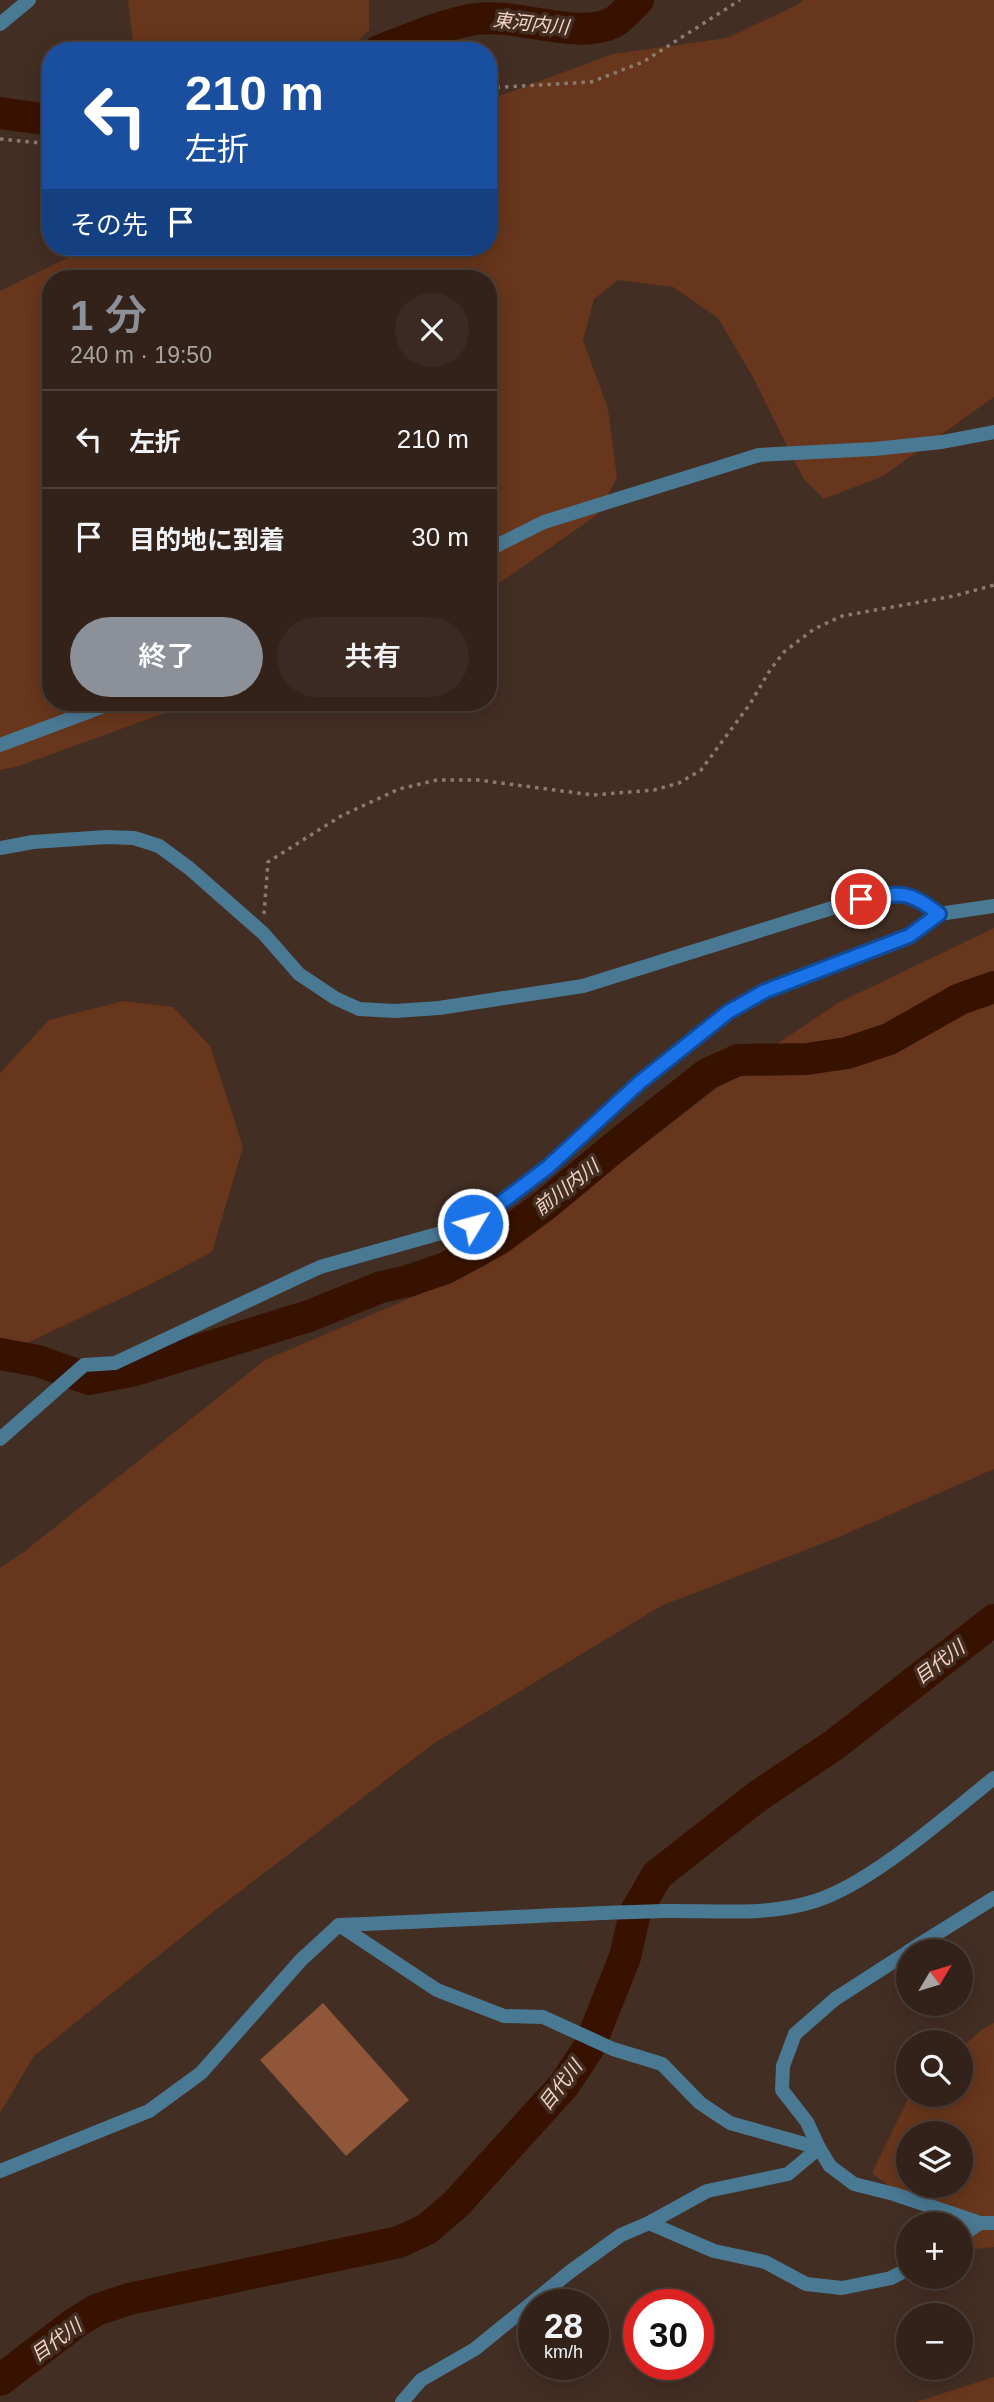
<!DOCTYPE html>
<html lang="ja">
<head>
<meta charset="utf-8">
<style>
	body { margin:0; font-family:Arial,"Noto Sans JP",sans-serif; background:#3a2a23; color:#f1f3f6; height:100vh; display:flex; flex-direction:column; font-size:26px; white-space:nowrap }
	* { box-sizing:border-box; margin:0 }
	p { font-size:23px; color:#a8a4a2 }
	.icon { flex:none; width:38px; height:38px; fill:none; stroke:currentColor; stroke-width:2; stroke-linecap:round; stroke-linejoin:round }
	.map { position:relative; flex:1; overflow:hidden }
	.sheet { position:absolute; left:42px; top:270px; width:455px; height:441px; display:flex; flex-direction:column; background:#32221a; border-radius:28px; box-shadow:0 4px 18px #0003,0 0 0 2px #4d3f39 }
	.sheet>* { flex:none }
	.top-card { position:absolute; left:42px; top:42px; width:455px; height:214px; border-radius:28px; box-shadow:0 4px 18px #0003,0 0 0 2px #4d3f39; background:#1a4fa0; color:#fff; overflow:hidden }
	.needle { width:46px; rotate:52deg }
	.tools { position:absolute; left:896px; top:1939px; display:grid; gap:14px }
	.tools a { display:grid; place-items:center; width:77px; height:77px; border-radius:50%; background:#32221a; box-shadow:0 4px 18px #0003,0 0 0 2px #4d3f39; font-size:35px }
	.speed { position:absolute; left:518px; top:2289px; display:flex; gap:14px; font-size:35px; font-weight:700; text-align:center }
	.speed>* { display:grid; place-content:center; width:91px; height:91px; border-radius:50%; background:#32221a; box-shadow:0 4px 18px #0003,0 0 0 2px #4d3f39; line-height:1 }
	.speed small { font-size:18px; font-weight:400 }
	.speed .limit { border:10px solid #d22; background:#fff; color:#111 }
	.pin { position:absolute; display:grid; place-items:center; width:60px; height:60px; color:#fff; margin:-30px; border:4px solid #fff; border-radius:50%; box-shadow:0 2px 7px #0007 }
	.me { position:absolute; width:77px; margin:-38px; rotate:53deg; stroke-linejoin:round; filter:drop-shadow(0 0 5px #0008) }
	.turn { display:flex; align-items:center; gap:24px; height:147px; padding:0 28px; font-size:32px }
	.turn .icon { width:91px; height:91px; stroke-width:2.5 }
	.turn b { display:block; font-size:49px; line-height:60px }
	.then { display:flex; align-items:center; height:66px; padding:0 28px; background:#0003; gap:14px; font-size:26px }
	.round { display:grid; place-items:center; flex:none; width:74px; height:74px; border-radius:37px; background:#3a2a23 }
	.head { display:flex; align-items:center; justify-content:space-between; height:119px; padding:0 28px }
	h1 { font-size:42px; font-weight:600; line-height:52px; color:#8c9099 }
	.cta { display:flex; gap:14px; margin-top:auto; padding:14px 28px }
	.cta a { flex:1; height:80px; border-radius:42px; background:#8c9099; color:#fff; font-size:28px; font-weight:600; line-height:80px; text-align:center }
	.cta a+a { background:#3a2a23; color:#f1f3f6 }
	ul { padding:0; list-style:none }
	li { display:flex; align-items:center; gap:21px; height:98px; padding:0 28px; border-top:2px solid #4d3f39 }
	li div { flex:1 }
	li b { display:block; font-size:26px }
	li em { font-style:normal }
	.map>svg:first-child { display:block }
	.green { fill:#67361c; fill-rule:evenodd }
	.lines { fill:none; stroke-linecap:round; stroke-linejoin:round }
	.river { stroke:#381200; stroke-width:32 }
	.building { fill:#8f5639 }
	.path { stroke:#8c7a71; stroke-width:3.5; stroke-dasharray:3.5 5; stroke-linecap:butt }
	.street { stroke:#4a7994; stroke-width:14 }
	.route-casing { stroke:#114b97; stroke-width:18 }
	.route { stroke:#1a73e8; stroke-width:12 }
	.labels { text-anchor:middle; stroke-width:7; stroke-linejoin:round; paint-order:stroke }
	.water-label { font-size:19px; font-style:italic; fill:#f7d3c2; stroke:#432e23 }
</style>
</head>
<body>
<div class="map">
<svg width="994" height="2402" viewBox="0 0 994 2402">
	<rect width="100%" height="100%" fill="#432e23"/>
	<g class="green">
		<path d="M128,0H369V30L347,51H134Z"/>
		<path d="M803,0H994V397L883,476L824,499L803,478L754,379L718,318L673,287L618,280L594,299L583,340L608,409L617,478L597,515L488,591V278H51V702H195L19,766L0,770V291L90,247H488V100L613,54L727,38L799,4Z"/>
		<path d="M994,928V1469L839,1537L661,1606L433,1744L213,1912L34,2056L0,2113V1568L25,1551L265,1360L483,1267L759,1056L838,1003Z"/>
		<path d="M123,1001L173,1007L210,1046L243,1147L212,1252L149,1285L23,1345L0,1349V1073L49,1020Z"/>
		<path d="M994,2023V2247L975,2249L961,2239V2224H940L872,2173L910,2095H961V2048L984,2028ZM908,2133H961V2186H908Z"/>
		<path d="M994,2377V2402H916Z"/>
	</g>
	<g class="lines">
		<g class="river">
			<path d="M379,51C410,39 443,24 476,19C515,13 581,41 614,22C623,16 630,8 638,0"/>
			<path d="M0,113L51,120"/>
			<path d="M0,1354L38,1361L89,1379L135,1370L309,1316L381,1287L408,1281L446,1268L499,1239L545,1205L616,1146L707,1074L738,1060L807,1059L847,1053L889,1039L960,999L994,987"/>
			<path d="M0,2380L75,2323L96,2310L129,2299L399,2242L427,2229L456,2204L564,2085L589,2047L625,1957L635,1913L657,1875L758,1796L834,1745L994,1620"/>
		</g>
	</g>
	<path class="building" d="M323,2003L409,2100L346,2156L260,2060Z"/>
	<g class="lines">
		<g class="path">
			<path d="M488,88L591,82L643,62L740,0"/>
			<path d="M0,139L51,144"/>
			<path d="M264,914L268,862L341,816L399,789L437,780H478L593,795L654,790L679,783L701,770L750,704L770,670L784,652L814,629L842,616L954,596L994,585"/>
		</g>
		<g class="street">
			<path d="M0,24L29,0"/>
			<path d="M488,550L544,522L759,455L874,449L942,442L994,432"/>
			<path d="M0,745L115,702"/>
			<path d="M0,848L33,842L106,837L134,838L159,846L189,868L263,933L299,974L335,998L359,1009L395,1011L439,1008L583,986L861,899C901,893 905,888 939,914"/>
			<path d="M0,1439L84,1365L115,1363L320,1267L473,1224L548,1167L639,1083L728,1012L765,991L909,936L939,914L994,906"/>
			<path d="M339,1925L437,1990L504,2016L543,2017L613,2049L662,2064L700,2103L730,2123L819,2148"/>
			<path d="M909,1951L994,1898"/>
			<path d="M908,1952L835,1999L795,2034L783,2066L782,2090L807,2122L819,2148L830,2166L854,2184L894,2194L980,2223H994"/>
			<path d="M0,2171L149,2111L201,2073L301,1960L339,1925C447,1921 555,1914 663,1911C714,1910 765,1917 815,1901C872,1883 946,1816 994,1778"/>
			<path d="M649,2223L714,2251L765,2262L806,2284L842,2288L891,2278L908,2269"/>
			<path d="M961,2236L980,2223"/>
			<path d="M402,2402L421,2380L475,2349L571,2271L621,2235L649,2223L707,2191L788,2174L819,2148"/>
		</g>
	</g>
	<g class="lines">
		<g class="route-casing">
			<path id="route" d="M473,1224L548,1167L639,1083L728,1012L765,991L909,936L939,914C905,888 901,894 861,899"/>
		</g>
		<use href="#route" class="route"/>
	</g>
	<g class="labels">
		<g class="water-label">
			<text transform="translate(531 23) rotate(6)" y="7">東河内川</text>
			<text transform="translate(566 1187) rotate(-38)" y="7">前川内川</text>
			<text transform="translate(939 1662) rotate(-37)" y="7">目代川</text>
			<text transform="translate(560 2085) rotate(-52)" y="7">目代川</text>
			<text transform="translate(56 2340) rotate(-36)" y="7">目代川</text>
		</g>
	</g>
</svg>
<div class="tools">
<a><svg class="needle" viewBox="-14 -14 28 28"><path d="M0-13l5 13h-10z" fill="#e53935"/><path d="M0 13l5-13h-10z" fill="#a8a4a2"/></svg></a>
<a><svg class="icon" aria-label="search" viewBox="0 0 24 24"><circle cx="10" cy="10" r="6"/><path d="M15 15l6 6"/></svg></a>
<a><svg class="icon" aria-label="layers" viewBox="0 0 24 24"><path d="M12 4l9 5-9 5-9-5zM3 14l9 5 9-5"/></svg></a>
<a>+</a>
<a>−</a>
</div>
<div class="speed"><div>28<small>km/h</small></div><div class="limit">30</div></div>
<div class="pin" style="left:861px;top:899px;background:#d93025"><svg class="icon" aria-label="arrive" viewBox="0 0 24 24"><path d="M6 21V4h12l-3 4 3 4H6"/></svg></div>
<svg class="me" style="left:473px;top:1224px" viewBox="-20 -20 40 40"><circle r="17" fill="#1a73e8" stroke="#fff" stroke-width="3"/><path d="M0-11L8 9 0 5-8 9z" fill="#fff"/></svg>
<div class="top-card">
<div class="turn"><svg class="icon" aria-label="left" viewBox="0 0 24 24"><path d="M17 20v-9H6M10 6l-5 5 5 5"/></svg><div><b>210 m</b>左折</div></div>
<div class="then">その先<svg class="icon" aria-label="arrive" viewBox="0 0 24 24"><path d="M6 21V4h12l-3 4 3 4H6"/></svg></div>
</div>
<section class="sheet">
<div class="head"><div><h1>1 分</h1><p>240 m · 19:50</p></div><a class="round"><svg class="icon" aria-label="close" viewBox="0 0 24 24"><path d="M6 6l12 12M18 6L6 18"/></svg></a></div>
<ul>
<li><svg class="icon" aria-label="left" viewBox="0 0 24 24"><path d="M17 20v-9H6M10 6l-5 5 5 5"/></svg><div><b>左折</b></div><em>210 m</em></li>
<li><svg class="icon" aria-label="arrive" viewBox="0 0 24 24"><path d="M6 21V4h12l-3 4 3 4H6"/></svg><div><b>目的地に到着</b></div><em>30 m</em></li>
</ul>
<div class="cta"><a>終了</a><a>共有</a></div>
</section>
</div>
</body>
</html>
